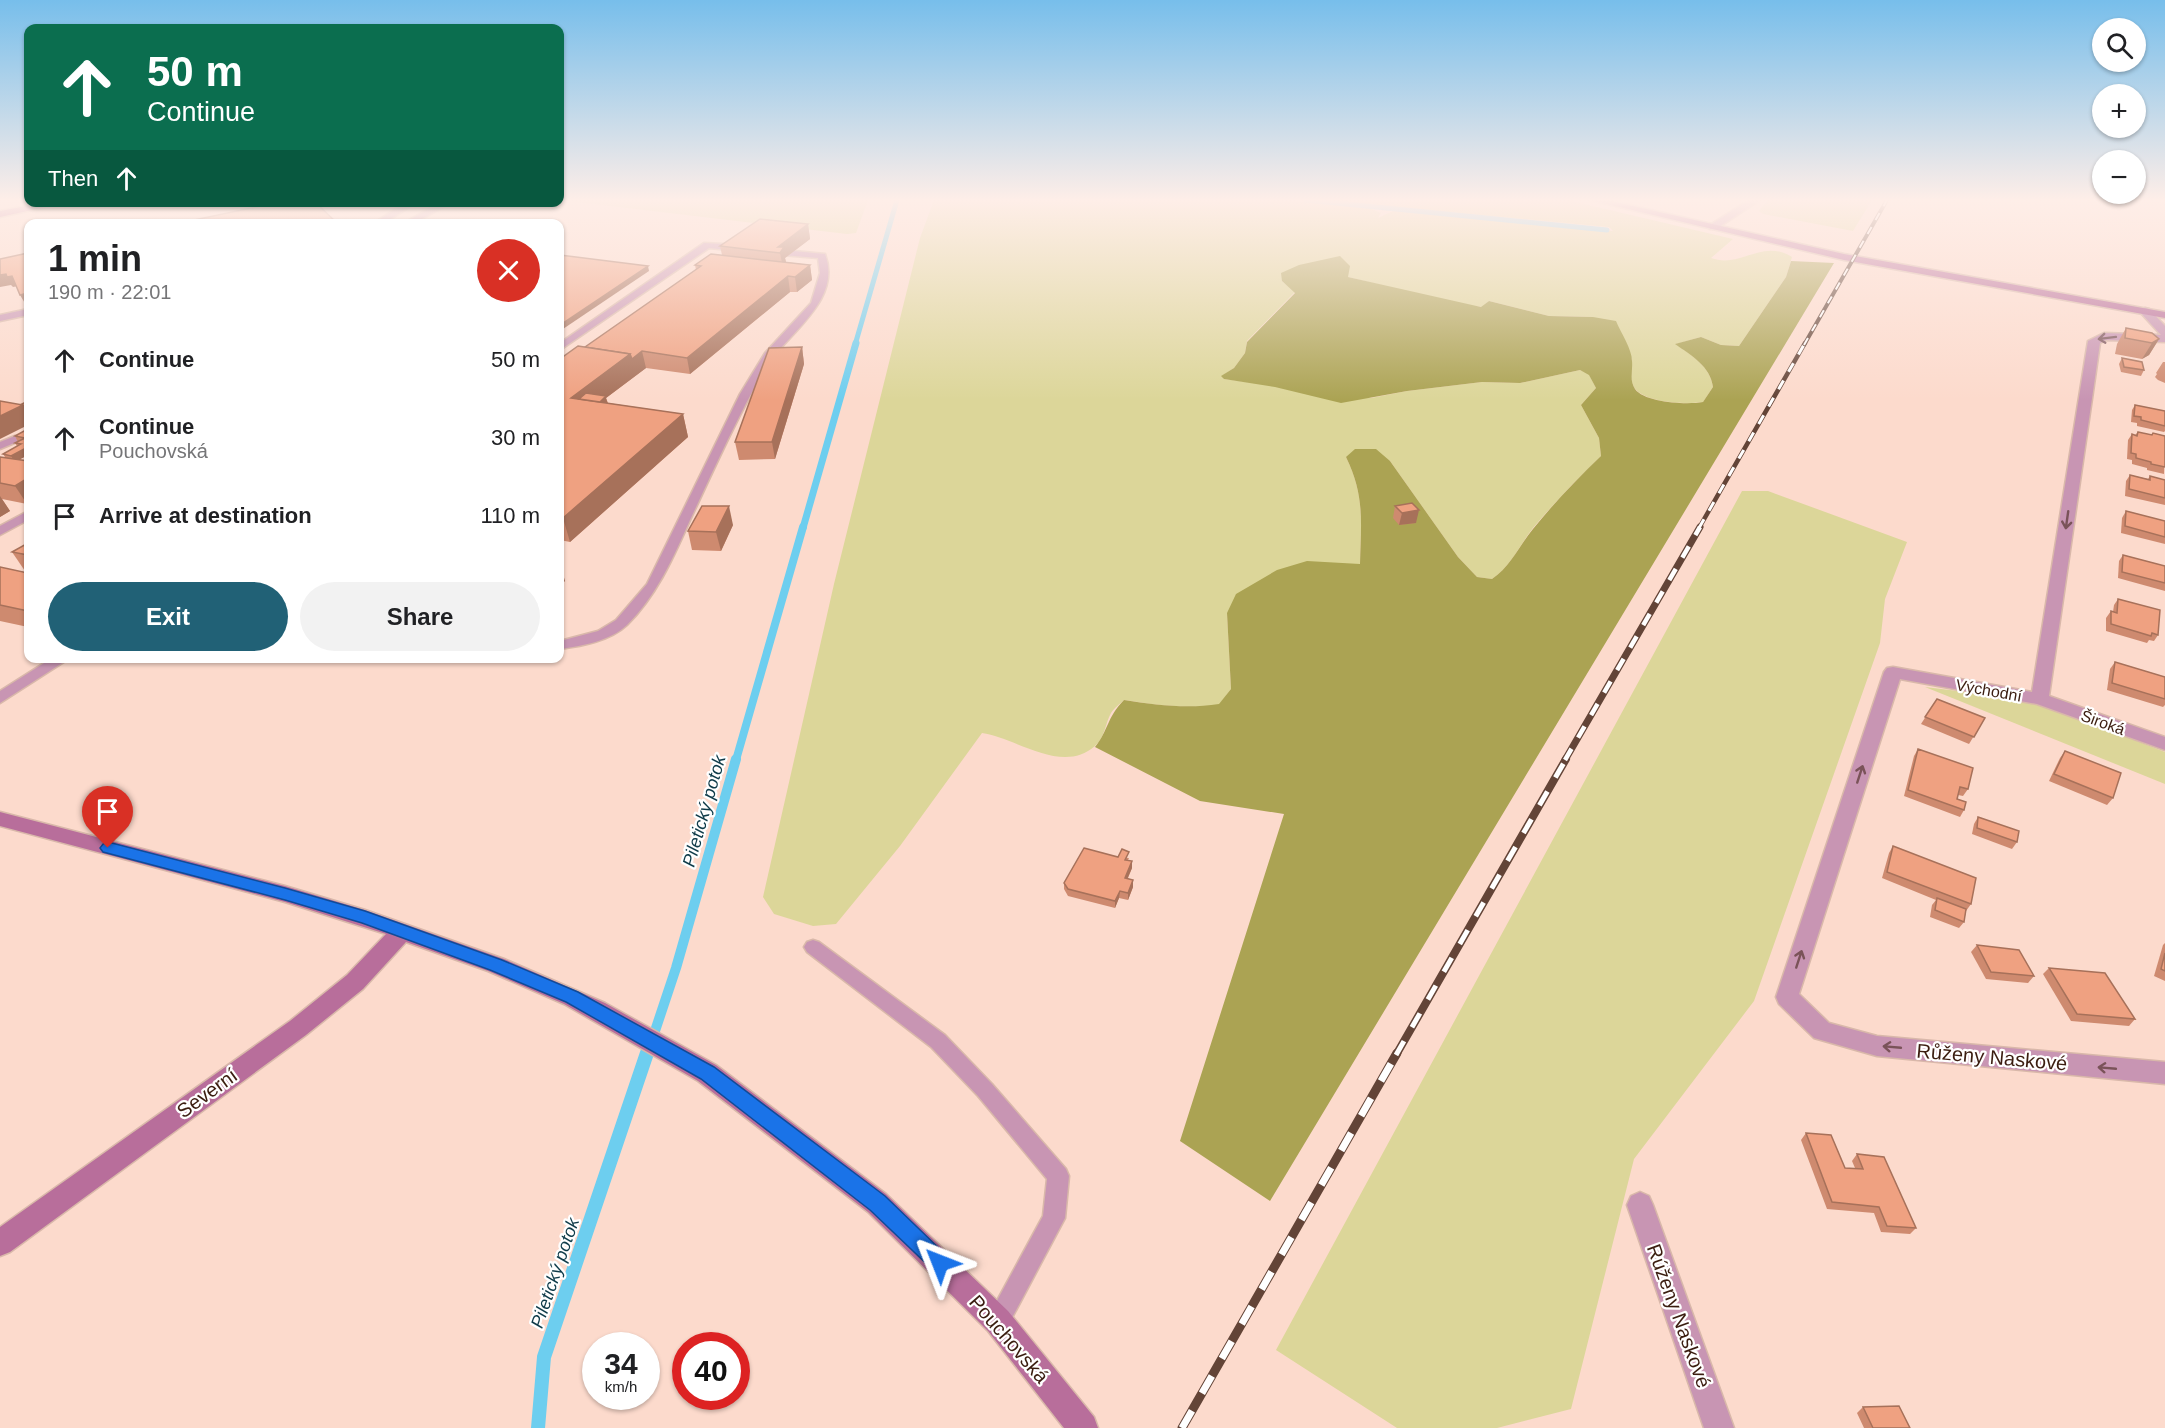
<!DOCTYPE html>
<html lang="en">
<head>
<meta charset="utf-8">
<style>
	body { margin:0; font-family:Arial,sans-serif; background:#f2f2f2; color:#202124; height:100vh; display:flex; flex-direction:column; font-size:22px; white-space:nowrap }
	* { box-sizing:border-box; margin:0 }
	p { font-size:20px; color:#757577 }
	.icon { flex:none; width:33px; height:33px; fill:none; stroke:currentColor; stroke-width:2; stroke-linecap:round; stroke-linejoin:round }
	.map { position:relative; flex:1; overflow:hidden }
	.details { position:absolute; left:24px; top:219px; width:540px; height:444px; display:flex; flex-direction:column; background:#fff; border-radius:12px; box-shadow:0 2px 4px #0004 }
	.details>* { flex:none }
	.guide { position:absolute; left:24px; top:24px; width:540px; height:183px; border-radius:12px; box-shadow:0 2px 4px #0004; background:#0b6e4f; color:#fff; overflow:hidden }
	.fabs { position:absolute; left:2092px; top:18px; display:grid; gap:12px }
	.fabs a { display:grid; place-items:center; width:54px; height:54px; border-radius:50%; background:#fff; box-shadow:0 2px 4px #0004; font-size:30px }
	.speed { position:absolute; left:582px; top:1332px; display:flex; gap:12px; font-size:30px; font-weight:700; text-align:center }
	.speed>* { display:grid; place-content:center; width:78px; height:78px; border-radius:50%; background:#fff; box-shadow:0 2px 4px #0004; line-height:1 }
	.speed small { font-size:15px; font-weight:400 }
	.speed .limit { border:9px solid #d22; background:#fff; color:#111 }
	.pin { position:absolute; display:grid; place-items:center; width:51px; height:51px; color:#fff; margin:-62px -26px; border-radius:50% 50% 50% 0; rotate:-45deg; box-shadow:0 0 6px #0007 }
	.pin .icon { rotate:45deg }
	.me { position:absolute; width:66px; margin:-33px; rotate:315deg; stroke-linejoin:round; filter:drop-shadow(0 0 4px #0008) }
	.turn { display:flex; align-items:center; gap:21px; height:126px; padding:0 24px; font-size:27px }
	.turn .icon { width:78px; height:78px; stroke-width:2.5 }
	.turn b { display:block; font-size:42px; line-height:51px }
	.then { display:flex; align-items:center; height:57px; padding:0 24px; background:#0003; gap:12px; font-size:22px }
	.round { display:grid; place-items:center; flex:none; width:63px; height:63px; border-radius:32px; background:#f2f2f2 }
	.headline { display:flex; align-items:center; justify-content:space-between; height:102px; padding:0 24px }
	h1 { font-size:36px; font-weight:700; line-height:45px }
	.button { display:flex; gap:12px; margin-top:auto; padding:12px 24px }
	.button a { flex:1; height:69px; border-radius:36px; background:#216176; color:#fff; font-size:24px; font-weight:700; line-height:69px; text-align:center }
	.button a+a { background:#f2f2f2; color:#202124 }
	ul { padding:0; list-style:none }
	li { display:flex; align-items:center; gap:18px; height:78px; padding:0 24px }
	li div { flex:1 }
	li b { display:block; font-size:22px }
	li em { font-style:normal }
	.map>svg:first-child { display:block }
	.green { fill:#dcd699 }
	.forest { fill:#aba353 }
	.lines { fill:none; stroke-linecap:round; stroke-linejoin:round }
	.stream-far4 { stroke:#6dceef; stroke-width:5 }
	.stream-far3 { stroke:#6dceef; stroke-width:7 }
	.stream-far2 { stroke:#6dceef; stroke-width:8 }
	.stream-far1 { stroke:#6dceef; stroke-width:10 }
	.stream { stroke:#6dceef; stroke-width:14 }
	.lane-casing { stroke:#d9b8aa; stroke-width:3 }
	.street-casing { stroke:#d9b8aa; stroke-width:3 }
	.secondary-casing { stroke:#d9b8aa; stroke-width:3 }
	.primary-casing { stroke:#d9b8aa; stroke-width:3 }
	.lane { fill:#c895b3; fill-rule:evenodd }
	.street { fill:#c895b3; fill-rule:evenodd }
	.secondary { fill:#b86e9b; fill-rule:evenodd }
	.primary { fill:#ab508a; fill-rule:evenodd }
	.rail-far4-casing { stroke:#634437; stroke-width:4 }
	.rail-far3-casing { stroke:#634437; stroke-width:4.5 }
	.rail-far2-casing { stroke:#634437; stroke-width:7 }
	.rail-far1-casing { stroke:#634437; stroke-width:8 }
	.rail-casing { stroke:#634437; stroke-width:9 }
	.rail-far4 { stroke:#fff; stroke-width:2; stroke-dasharray:8; stroke-linecap:butt }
	.rail-far3 { stroke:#fff; stroke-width:3; stroke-dasharray:10; stroke-linecap:butt }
	.rail-far2 { stroke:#fff; stroke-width:4.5; stroke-dasharray:13; stroke-linecap:butt }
	.rail-far1 { stroke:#fff; stroke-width:5; stroke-dasharray:16; stroke-linecap:butt }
	.rail { stroke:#fff; stroke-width:7; stroke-dasharray:20; stroke-linecap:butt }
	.wall { fill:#ce8a6f }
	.shaded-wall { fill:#a7715a }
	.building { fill:#efa181; stroke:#a7715a; stroke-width:1.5 }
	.oneway { stroke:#7a5359 }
	.route { fill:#1a73e8; stroke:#114b97; stroke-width:1.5 }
	.labels { text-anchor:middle; stroke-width:4.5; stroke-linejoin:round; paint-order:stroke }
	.street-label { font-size:16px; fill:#3b1d10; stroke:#fff }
	.water-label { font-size:18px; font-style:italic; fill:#0f3b49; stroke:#fff }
	.near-street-label { font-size:20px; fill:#3b1d10; stroke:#fff }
</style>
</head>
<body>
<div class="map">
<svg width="2165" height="1428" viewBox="0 0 2165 1428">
	<rect width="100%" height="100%" fill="#fcdacc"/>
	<g class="green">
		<path d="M560,200H868L856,233L847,234Z"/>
		<path d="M934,200H1287L1369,208L1381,213L1378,218L1393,211H1409L1613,231L1609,227L1320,200H1567L1733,239L1711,258C1741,269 1761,238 1792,257L1786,277L1739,346L1721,345L1701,337L1676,344C1692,356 1710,366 1713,387L1703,402C1687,405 1643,403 1634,387C1629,379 1632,368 1632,359L1593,317L1549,316L1489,301L1482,307L1464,305L1348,277L1347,273L1282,281L1295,292L1247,341L1245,353L1234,368L1222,376L1224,379L1371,398L1407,391L1482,382L1520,383L1580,370L1589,374L1596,388L1581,405L1599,438L1601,456C1577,479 1554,503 1533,528C1519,546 1511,566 1492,579L1477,577L1458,557L1390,461L1346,457C1365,496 1361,522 1360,564H1339L1227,613L1231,689L1219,705C1187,709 1156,705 1124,700C1120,704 1114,708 1111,713C1105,724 1105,737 1095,746C1062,775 1017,738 982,733L900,846L836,924L813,926L774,914L763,897L834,584L920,238Z"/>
		<path d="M1768,200H1872L1853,231L1763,214L1759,211Z"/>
		<path d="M1742,491H1768L1907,542L1885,599L1880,643L1754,1001L1634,1159L1571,1409L1497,1428H1397L1276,1350Z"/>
		<path d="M1925,687L2032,700L2165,752V784Z"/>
	</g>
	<path class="forest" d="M1340,256L1350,266L1348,277L1481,307L1489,301L1549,316L1593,317L1616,321C1621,333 1632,349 1632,361C1633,371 1629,380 1635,389C1645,403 1688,405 1703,402L1713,387C1710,366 1692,356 1675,344L1701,337L1721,345L1739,346L1786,277L1791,261L1834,263L1270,1201L1180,1141L1284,814L1200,801L1095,747C1108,731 1107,717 1124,700C1156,705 1187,709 1219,704L1231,689L1227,613L1236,594L1277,570L1307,561L1360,564C1361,522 1365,496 1346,457L1355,449H1376L1390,461L1458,557L1477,577L1492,579C1511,566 1519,546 1533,529C1554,503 1577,479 1601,456L1599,438L1581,405L1596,388L1589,375L1580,370L1520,383L1482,382L1407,391L1341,403L1275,387L1224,379L1221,376L1234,368L1245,353L1247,342L1295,293L1282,281L1281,273L1299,265Z"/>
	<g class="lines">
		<g class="stream-far4">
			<path d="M1306,200L1607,230"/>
			<path d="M855,345L897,200"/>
		</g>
		<path class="stream-far3" d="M803,528L856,343"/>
		<path class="stream-far2" d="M736,760L803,527"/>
		<path class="stream-far1" d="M647,1055L676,968L736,759"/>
		<path class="stream" d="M538,1428L544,1357L647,1053"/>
		<g class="lane-casing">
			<g id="lane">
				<path d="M407,202H417L383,224H372Z"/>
				<path d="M441,202H452L413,224H402Z"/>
				<path d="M704,243L740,245L744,248L740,251L709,248L560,350V343Z"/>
				<path d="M773,249L825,254C843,302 785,334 765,369C737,417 714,469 690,520C673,558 657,595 627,625C610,641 582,646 560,649V641L598,631L616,620L647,584L740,394L765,353L811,303L820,273L818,258L770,254V250Z"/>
				<path d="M28,309V315L0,321V315Z"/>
				<path d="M15,436L19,437V441L0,449V442Z"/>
				<path d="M28,511V520L0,535V526Z"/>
				<path d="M52,658H70L0,703V691Z"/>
				<path d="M813,940L819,942L945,1035L992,1084L1066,1169L1069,1176L1065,1218L1006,1329L998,1333L990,1329L986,1321L1043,1216L1047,1179L978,1096L931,1047L807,952L804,947L807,942Z"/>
			</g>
		</g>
		<g class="street-casing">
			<g id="street">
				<path d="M1749,200H1760L1716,229H1710V225Z"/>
				<path d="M2145,308L2149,309L2165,326V342L2106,340L2100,343L2049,696L2165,737V750L2037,704L1900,679L1799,994L1829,1023L1877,1036L2165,1062V1084L1877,1056L1814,1038L1779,1004L1776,997L1884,672L1887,668L1893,667L2032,692L2088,341L2104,333L2161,335L2139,311Z"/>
				<path d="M1640,1192L1649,1196L1653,1205L1734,1428H1704L1627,1205L1631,1196Z"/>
			</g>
		</g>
		<g class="secondary-casing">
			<g id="secondary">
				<path d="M1590,200H1607L1844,254L2165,312V318L1844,260Z"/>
				<path d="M0,812L285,886L365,910L504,959L605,1003L716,1065L886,1194L1008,1311L1094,1417L1098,1428H1064L988,1331L868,1212L698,1081L564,1004L488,971L406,942L363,989L306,1035L10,1252L0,1256V1227L290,1021L347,975L386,934L285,902L0,826Z"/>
			</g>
		</g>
		<g class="primary-casing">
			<path id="primary" d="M47,202H69L0,217V211Z"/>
		</g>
		<use href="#lane" class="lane"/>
		<use href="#street" class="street"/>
		<use href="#secondary" class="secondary"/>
		<use href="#primary" class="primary"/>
		<g class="rail-far4-casing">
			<path id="rail-far4" d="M1804,345L1887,200"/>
		</g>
		<g class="rail-far3-casing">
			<path id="rail-far3" d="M1699,528L1805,343"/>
		</g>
		<g class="rail-far2-casing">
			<path id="rail-far2" d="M1565,760L1700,527"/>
		</g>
		<g class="rail-far1-casing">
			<path id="rail-far1" d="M1396,1055L1566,759"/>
		</g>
		<g class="rail-casing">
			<path id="rail" d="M1182,1428L1397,1053"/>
		</g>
		<use href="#rail-far4" class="rail-far4"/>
		<use href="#rail-far3" class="rail-far3"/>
		<use href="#rail-far2" class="rail-far2"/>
		<use href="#rail-far1" class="rail-far1"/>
		<use href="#rail" class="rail"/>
	</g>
	<g class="wall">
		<path d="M808,224L810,239L785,258L786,262L810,265L812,280L797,292H790L690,374L646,368L606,398L608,403L683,414L688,437L570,542L560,540V359L585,347L696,270L695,265L722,255L720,246Z"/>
		<path d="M2126,328L2159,339L2149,355L2142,359L2115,354L2117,344Z"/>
		<path d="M802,347L804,364L775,459L739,460L735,442Z"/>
		<path d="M2122,358L2144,370L2141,376L2121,372L2119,364Z"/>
		<path d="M2163,362H2165V383L2158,380L2155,377L2157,374L2156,373Z"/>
		<path d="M2135,405L2165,411V431L2164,432L2137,426V423L2131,422L2132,410Z"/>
		<path d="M28,432V455L18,460L27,504L2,499L10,511L0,517V457H5L3,454L17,446L15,443L18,442L15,436Z"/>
		<path d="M2138,432L2152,435L2153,433L2165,436L2164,474L2147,470V468L2132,464V460L2127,459L2128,440L2132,434L2135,435Z"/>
		<path d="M2130,475L2148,479L2150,476L2165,480V505L2125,496L2126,481Z"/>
		<path d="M1395,506L1416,523L1399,525L1393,518Z"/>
		<path d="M2126,511L2165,521V544L2121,533L2122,518Z"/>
		<path d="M733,525L721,551L692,550L688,531Z"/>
		<path d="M28,543V571H25L12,552Z"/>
		<path d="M2123,555L2165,566V591L2118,578L2119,561Z"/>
		<path d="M0,567L28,573V627L0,621Z"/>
		<path d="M2118,599L2158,635L2154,641L2149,640L2147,643L2106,631V618L2111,611L2113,612L2114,605Z"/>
		<path d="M2115,662L2165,677V705L2163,707L2107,690L2110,669Z"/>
		<path d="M1937,699L1985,718L1969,744L1921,724Z"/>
		<path d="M1918,749L1968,789L1963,796L1958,795L1957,799L1964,810L1960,817L1904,796L1914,756Z"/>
		<path d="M2065,751L2113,798L2107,805L2049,781L2060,758Z"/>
		<path d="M1978,817L2017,842L2012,849L1972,834L1974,824Z"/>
		<path d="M1893,846L1971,904L1966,911L1964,922L1959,928L1930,917L1932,905L1936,900L1882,878L1889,853Z"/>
		<path d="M1118,857L1129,858L1128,860L1132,868L1128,878L1133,887L1128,900L1119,898L1115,908L1068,896L1064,889V883Z"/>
		<path d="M2165,943V981L2154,976L2163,945Z"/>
		<path d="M1977,945L2034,976L2028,983L1986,979L1971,952Z"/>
		<path d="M2049,968L2135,1019L2129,1026L2071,1021L2043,974Z"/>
		<path d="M1806,1133L1845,1168H1855L1852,1161L1857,1154L1916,1228L1910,1234L1881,1232L1874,1213L1827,1209L1801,1140Z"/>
		<path d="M1863,1407L1910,1428H1864L1857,1413Z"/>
	</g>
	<g class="shaded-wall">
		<path d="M808,224L810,239L785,258L786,262L783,268L780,253L778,247Z"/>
		<path d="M810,265L812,280L797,292L795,277Z"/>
		<path d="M648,266L649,271L560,331V325Z"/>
		<path d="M6,274L12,276L18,286L13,287L11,285L0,287V275Z"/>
		<path d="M788,276L790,292L690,374L687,358Z"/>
		<path d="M28,293V305H26L20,295Z"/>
		<path d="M2159,339L2149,355L2142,359L2152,343Z"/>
		<path d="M802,347L804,364L775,459L772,442Z"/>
		<path d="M642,351L646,368L606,398L611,414L571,398L630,354Z"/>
		<path d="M23,405L28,414V425L0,439V416Z"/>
		<path d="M683,414L688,437L570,542L563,518Z"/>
		<path d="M28,447V455L15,462L11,456Z"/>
		<path d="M28,478V503L27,504L15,486Z"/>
		<path d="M0,496L10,511L0,517Z"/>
		<path d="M729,506L733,525L721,551L716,532Z"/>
		<path d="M1419,510L1416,523L1399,525L1402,513Z"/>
		<path d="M560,564L565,581L560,586Z"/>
		<path d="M1132,861V868L1125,884V878Z"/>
		<path d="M1133,880V887L1128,900V893Z"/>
		<path d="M1120,891L1119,898L1115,908V901Z"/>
	</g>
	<g class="building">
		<path d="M280,202H315L338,224H175Z"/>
		<path d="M760,219L808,224L778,247H784L780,253L720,246Z"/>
		<path d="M28,253V293L20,295L12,276L7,277L6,274L0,275V259Z"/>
		<path d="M711,254L810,265L795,277L788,276L687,358L642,351L632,359L630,354L585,347L701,266L695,265Z"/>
		<path d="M560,255L648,266L560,325Z"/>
		<path d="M2126,328L2152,333L2159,339L2152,343L2125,338Z"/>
		<path d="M578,346L630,354L571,398L683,414L563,518H560V359Z"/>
		<path d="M802,347L772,442H735L769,348Z"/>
		<path d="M2122,358L2142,362L2144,370L2124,367Z"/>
		<path d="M586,393L606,396L600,402L579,399Z"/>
		<path d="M0,401L23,405L0,416Z"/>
		<path d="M28,401V411L26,410L23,405H20Z"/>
		<path d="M2135,405L2165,411V426L2141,420V417L2134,416Z"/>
		<path d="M24,431L28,432V447L11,456L3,454L21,444L15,443L25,438L15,436Z"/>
		<path d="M2138,432L2152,435L2153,433L2165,436V467L2151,464V462L2136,458V454L2131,453L2132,434L2137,436Z"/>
		<path d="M0,457L28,461V478L15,486L0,483Z"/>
		<path d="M2130,475L2150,480V476L2165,480V498L2129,489Z"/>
		<path d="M1412,503L1419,510L1402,513L1395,506Z"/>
		<path d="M702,506H729L716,532L688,531Z"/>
		<path d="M2126,511L2165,521V537L2125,526Z"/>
		<path d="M28,543V555L12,552Z"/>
		<path d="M2123,555L2165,566V583L2122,572Z"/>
		<path d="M0,567L28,573V611L0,605Z"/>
		<path d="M2118,599L2160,610L2158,635L2152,633L2151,636L2111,624V611L2117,613Z"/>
		<path d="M2115,662L2165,677V699L2112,683Z"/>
		<path d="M1937,699L1985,718L1974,737L1925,717Z"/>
		<path d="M1918,749L1973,768L1968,789L1960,787L1957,799L1966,802L1964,810L1908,790Z"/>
		<path d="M2065,751L2121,773L2113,798L2054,774Z"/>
		<path d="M1978,817L2019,831L2017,842L1977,828Z"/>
		<path d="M1893,846L1976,878L1971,904L1887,872Z"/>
		<path d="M1084,848L1118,857L1122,849L1129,852L1125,860L1132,861L1125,878L1133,880L1128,893L1120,891L1115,901L1068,889L1064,883Z"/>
		<path d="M1937,898L1966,909L1964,922L1935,910Z"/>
		<path d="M1977,945L2019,950L2034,976L1991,972Z"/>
		<path d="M2165,953V971L2161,969Z"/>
		<path d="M2049,968L2105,973L2135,1019L2077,1014Z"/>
		<path d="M1806,1133L1831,1135L1845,1168L1863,1169L1857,1154L1884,1157L1916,1228L1887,1226L1879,1207L1832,1202Z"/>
		<path d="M1899,1406L1910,1428H1873L1863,1407Z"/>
	</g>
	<defs><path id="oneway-shaft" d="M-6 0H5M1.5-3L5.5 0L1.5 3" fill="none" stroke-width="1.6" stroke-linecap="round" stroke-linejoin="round" transform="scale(1.5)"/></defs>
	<g class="oneway">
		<use href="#oneway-shaft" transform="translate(2107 338) rotate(173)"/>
		<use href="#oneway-shaft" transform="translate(2067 520) rotate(98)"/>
		<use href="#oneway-shaft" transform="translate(1860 774) rotate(-72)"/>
		<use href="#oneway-shaft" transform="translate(1799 959) rotate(-72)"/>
		<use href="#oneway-shaft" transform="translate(1892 1047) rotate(-175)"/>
		<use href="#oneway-shaft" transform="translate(2107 1068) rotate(-175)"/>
	</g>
	<linearGradient id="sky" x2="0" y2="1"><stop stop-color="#77beeb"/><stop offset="0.5" stop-color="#feeee8"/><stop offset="1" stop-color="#feeee8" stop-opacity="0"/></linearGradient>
	<rect width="2165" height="400" fill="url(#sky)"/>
	<path class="route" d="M108,842L285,888L365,911L502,960L578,992L714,1067L885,1196L947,1256L950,1263L947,1270L940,1273L933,1270L870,1210L701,1079L566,1002L490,970L362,923L285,900L103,852L100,848L103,844Z"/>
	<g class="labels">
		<g class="street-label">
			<text transform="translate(1989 690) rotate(10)" y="6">Východní</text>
			<text transform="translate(2103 722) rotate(20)" y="6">Široká</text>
		</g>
		<g class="water-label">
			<text transform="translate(704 811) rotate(-74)" y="6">Piletický potok</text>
			<text transform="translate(555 1273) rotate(-71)" y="6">Piletický potok</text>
		</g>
		<g class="near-street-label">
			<text transform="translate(1992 1057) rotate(5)" y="7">Růženy Naskové</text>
			<text transform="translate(207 1093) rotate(-36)" y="7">Severní</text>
			<text transform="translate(1679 1316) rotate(70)" y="7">Rúženy Naskové</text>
			<text transform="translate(1009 1339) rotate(49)" y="7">Pouchovská</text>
		</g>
	</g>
</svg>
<div class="fabs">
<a><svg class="icon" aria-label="search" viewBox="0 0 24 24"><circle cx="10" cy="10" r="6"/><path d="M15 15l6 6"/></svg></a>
<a>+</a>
<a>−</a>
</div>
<div class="speed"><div>34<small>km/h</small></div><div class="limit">40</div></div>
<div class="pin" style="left:108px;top:848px;background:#d93025"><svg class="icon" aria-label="arrive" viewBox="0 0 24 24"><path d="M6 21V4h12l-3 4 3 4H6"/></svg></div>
<svg class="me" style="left:940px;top:1263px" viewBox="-20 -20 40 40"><path d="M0-17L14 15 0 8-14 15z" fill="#1a73e8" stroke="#fff" stroke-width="4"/></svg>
<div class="guide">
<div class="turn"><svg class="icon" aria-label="ahead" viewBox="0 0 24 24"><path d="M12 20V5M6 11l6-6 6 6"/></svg><div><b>50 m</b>Continue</div></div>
<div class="then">Then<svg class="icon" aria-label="ahead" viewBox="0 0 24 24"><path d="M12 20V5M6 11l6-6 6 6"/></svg></div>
</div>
<section class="details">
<div class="headline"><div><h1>1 min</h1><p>190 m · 22:01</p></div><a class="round" style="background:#d93025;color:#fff"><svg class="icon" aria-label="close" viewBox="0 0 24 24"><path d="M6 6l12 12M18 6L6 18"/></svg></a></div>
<ul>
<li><svg class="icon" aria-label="ahead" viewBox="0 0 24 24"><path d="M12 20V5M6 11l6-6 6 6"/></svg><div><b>Continue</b></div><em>50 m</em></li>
<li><svg class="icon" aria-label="ahead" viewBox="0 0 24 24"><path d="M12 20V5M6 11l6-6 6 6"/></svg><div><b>Continue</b><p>Pouchovská</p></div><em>30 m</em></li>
<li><svg class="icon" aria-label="arrive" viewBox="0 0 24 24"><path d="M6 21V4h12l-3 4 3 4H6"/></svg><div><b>Arrive at destination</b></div><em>110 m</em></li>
</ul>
<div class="button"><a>Exit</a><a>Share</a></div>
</section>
</div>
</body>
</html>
